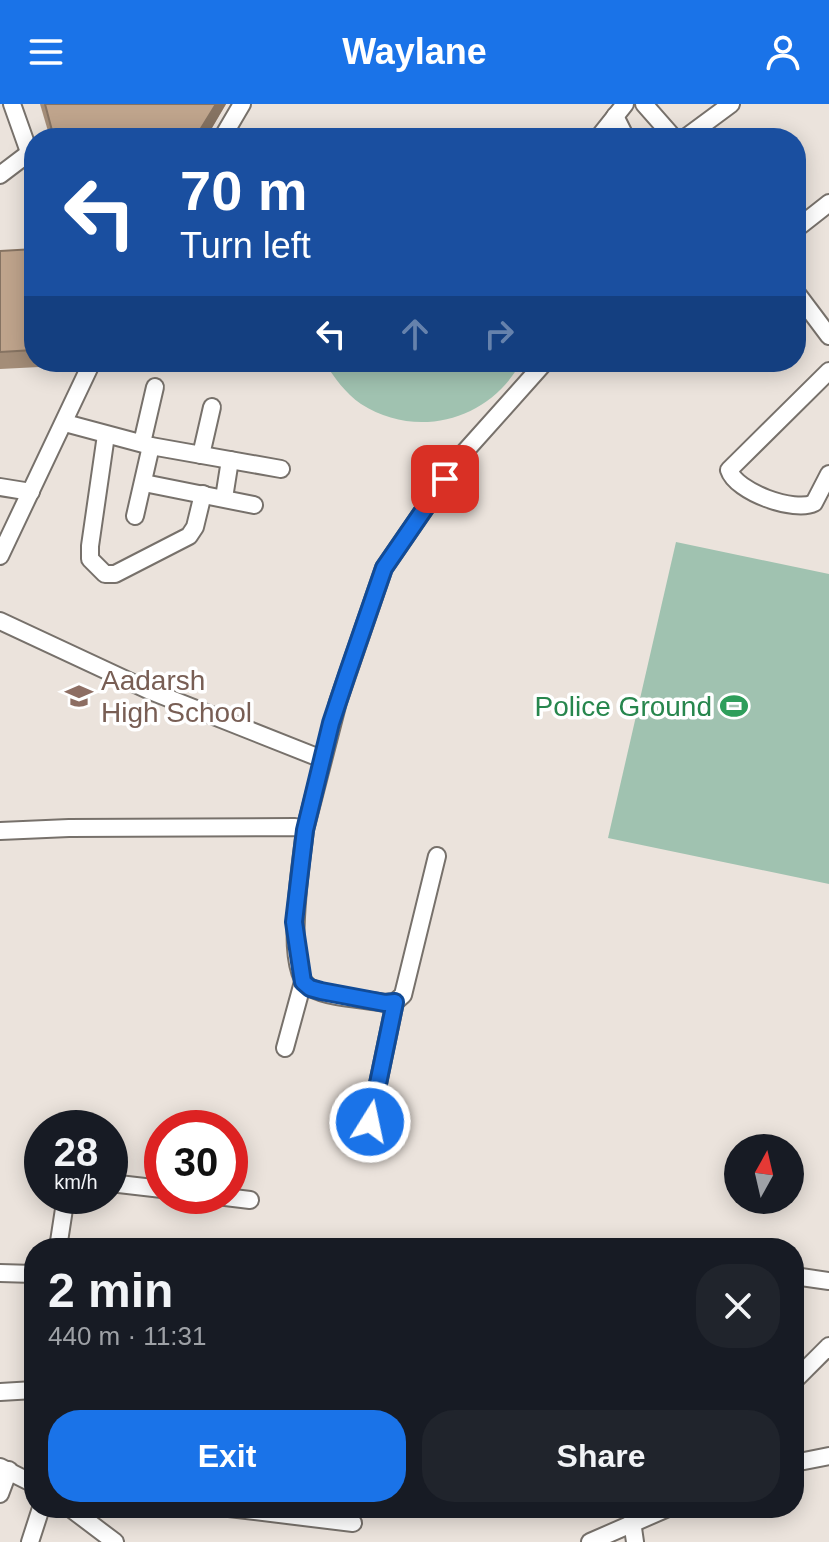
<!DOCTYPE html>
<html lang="en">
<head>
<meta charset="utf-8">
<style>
	body { margin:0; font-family:Arial,sans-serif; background:#20242c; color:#f1f3f6; height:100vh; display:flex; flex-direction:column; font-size:30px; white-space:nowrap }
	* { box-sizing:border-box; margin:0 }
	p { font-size:26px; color:#9ea1a6 }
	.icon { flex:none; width:44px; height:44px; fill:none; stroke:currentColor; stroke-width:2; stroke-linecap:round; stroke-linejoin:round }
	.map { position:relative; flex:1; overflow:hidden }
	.sheet { position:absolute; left:24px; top:1134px; width:780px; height:280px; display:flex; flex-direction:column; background:#171b24; border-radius:32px; box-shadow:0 4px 20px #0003 }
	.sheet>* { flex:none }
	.banner { position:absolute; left:24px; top:24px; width:782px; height:244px; border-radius:32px; box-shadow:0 4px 20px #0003; background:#1a4fa0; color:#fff; overflow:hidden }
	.needle { width:52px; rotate:8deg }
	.fabs { position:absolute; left:724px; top:1030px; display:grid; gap:16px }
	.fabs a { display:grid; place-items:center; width:80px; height:80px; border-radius:50%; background:#171b24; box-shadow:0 4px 20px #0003; font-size:40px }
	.speed { position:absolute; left:24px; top:1006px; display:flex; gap:16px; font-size:40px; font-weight:700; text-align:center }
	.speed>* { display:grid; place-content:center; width:104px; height:104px; border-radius:50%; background:#171b24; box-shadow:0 4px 20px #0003; line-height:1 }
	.speed small { font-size:20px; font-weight:400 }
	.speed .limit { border:12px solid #d22; background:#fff; color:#111 }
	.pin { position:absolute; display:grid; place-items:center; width:68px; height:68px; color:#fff; margin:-34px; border-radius:16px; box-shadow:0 4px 12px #0006 }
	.me { position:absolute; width:88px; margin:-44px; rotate:10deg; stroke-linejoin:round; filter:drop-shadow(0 0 6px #0008) }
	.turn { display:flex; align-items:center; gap:28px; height:168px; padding:0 24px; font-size:36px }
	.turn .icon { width:104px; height:104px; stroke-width:2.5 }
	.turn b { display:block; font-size:56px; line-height:68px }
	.lanes { display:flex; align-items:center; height:76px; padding:0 24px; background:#0003; justify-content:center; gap:40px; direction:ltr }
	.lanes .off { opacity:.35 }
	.round { display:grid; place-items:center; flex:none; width:84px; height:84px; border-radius:32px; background:#20242c }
	.head { display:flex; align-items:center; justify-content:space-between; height:136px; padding:0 24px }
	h1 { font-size:48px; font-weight:700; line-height:60px }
	.primary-button { display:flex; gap:16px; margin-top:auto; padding:16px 24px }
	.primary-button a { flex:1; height:92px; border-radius:32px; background:#1a73e8; color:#fff; font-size:32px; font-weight:700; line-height:92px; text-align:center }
	.primary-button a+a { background:#20242c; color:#f1f3f6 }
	header { display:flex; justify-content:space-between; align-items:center; height:104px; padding:0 24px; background:#1a73e8; color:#fff; font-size:36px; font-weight:700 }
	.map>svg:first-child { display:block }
	.park { fill:#a0c2b0 }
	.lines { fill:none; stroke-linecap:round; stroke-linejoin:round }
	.minor-casing { stroke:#77716b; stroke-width:20 }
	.minor { stroke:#fff; stroke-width:16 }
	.wall { fill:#a48d78 }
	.shaded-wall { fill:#867362 }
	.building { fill:#bfa48c; stroke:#867362; stroke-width:2 }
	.route-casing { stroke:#114b97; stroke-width:20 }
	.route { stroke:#1a73e8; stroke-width:14 }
	.labels { text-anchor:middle; stroke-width:7; stroke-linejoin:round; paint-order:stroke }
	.education-label { font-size:28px; fill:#785e54; stroke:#fff; text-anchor:start }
	.leisure-label { font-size:28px; fill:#27864d; stroke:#fff; text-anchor:end }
</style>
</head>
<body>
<header><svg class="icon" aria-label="menu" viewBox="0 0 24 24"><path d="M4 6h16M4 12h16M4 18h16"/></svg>Waylane<svg class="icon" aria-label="person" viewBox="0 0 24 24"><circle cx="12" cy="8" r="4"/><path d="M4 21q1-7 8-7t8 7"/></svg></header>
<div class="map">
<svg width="829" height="1438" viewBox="0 0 829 1438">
	<rect width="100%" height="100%" fill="#ebe3dc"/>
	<g class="park">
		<path d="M324,258H521C490,316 417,336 361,300C345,289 335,274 324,258Z"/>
		<path d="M676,438L829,470V780L608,734Z"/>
	</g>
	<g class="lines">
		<g class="minor-casing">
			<g id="minor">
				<path d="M12,0L34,62"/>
				<path d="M644,0L674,34"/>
				<path d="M615,12L626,34"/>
				<path d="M222,34L242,0"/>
				<path d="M598,34L625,0"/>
				<path d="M685,34L731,0"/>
				<path d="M0,71L29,49"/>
				<path d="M796,125L829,99"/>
				<path d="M796,188L829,232"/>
				<path d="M829,267L729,366C736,388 795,409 814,399L829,370"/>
				<path d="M65,319L151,342L281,365"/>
				<path d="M106,331L90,442V455L105,470H115L189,432L195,423L203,390"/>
				<path d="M142,339L155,283"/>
				<path d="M201,351L212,303"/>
				<path d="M144,379L254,401"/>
				<path d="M0,383L31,388"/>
				<path d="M224,394L230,356"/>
				<path d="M135,412L151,342"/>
				<path d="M0,452L92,258"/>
				<path d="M0,517L148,586L322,655"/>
				<path d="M305,726L338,598L384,464L461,352L545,258"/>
				<path d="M0,727L69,724L295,723L305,726C302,755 282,870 311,884C329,894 364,895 385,899L395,898L403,891L437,752"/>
				<path d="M285,944L303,878"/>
				<path d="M370,1018L395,898"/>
				<path d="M110,1079L162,1085"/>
				<path d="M217,1092L250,1096"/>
				<path d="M58,1144L66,1092"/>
				<path d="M0,1169L34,1170"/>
				<path d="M794,1172L829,1177"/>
				<path d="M794,1277L829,1242"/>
				<path d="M0,1288L34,1286"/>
				<path d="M794,1359L829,1352"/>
				<path d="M0,1363L34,1380"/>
				<path d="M0,1390L9,1366"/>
				<path d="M70,1404L115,1438"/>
				<path d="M229,1404L353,1419"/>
				<path d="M632,1417L635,1438"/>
				<path d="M30,1438L41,1404"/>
				<path d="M590,1438L668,1404"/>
			</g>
		</g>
		<use href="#minor" class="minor"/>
	</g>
	<g class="wall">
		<path d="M40,0H226L206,34H50Z"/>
		<path d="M34,145V258H59V262L0,265V147Z"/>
	</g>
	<path class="shaded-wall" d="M216,0H226L206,34H195Z"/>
	<g class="building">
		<path d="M45,0H216L195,34H54Z"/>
		<path d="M34,145V246L0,248V147Z"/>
	</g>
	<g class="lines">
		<g class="route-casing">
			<path id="route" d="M370,1018L395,898L385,899L321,887L310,884L303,878L294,818L305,726L331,619L347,571L384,464L445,375"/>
		</g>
		<use href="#route" class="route"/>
	</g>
	<defs>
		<g id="school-bare" transform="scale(2.16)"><path d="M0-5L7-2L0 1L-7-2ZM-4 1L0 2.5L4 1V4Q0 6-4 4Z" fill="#8d6e63" stroke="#fff" stroke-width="2.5" paint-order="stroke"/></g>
		<g id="stadium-bare" transform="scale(2.16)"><path d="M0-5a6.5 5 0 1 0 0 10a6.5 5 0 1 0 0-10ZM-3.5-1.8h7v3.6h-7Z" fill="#2e9e5b" stroke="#fff" stroke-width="2.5" paint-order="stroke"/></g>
	</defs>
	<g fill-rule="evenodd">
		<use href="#school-bare" x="79" y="592"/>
		<use href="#stadium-bare" x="734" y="602"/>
	</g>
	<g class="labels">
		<g class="education-label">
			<text x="101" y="586">Aadarsh<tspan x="101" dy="32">High School</tspan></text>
		</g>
		<g class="leisure-label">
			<text x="712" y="612">Police Ground</text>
		</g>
	</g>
</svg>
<div class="fabs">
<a><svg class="needle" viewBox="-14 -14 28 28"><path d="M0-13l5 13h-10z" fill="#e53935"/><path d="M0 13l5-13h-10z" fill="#9ea1a6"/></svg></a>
</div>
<div class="speed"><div>28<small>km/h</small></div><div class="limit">30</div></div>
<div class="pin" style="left:445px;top:375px;background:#d93025"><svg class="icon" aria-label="arrive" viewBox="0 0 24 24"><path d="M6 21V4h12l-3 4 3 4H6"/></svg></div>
<svg class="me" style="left:370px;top:1018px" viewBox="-20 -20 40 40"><circle r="17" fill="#1a73e8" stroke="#fff" stroke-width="3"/><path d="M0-11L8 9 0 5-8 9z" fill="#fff"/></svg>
<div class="banner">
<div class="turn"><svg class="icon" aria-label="left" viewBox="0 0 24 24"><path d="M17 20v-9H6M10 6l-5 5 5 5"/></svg><div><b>70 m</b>Turn left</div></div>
<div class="lanes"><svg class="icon" aria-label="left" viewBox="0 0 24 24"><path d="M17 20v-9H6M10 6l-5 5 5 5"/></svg><svg class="icon off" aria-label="ahead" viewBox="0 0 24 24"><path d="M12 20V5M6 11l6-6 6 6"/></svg><svg class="icon off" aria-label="right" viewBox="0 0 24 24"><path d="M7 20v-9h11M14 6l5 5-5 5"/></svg></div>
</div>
<section class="sheet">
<div class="head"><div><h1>2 min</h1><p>440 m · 11:31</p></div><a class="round"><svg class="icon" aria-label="close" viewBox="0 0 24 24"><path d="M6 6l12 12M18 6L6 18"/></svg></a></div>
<div class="primary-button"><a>Exit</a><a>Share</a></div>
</section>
</div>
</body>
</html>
